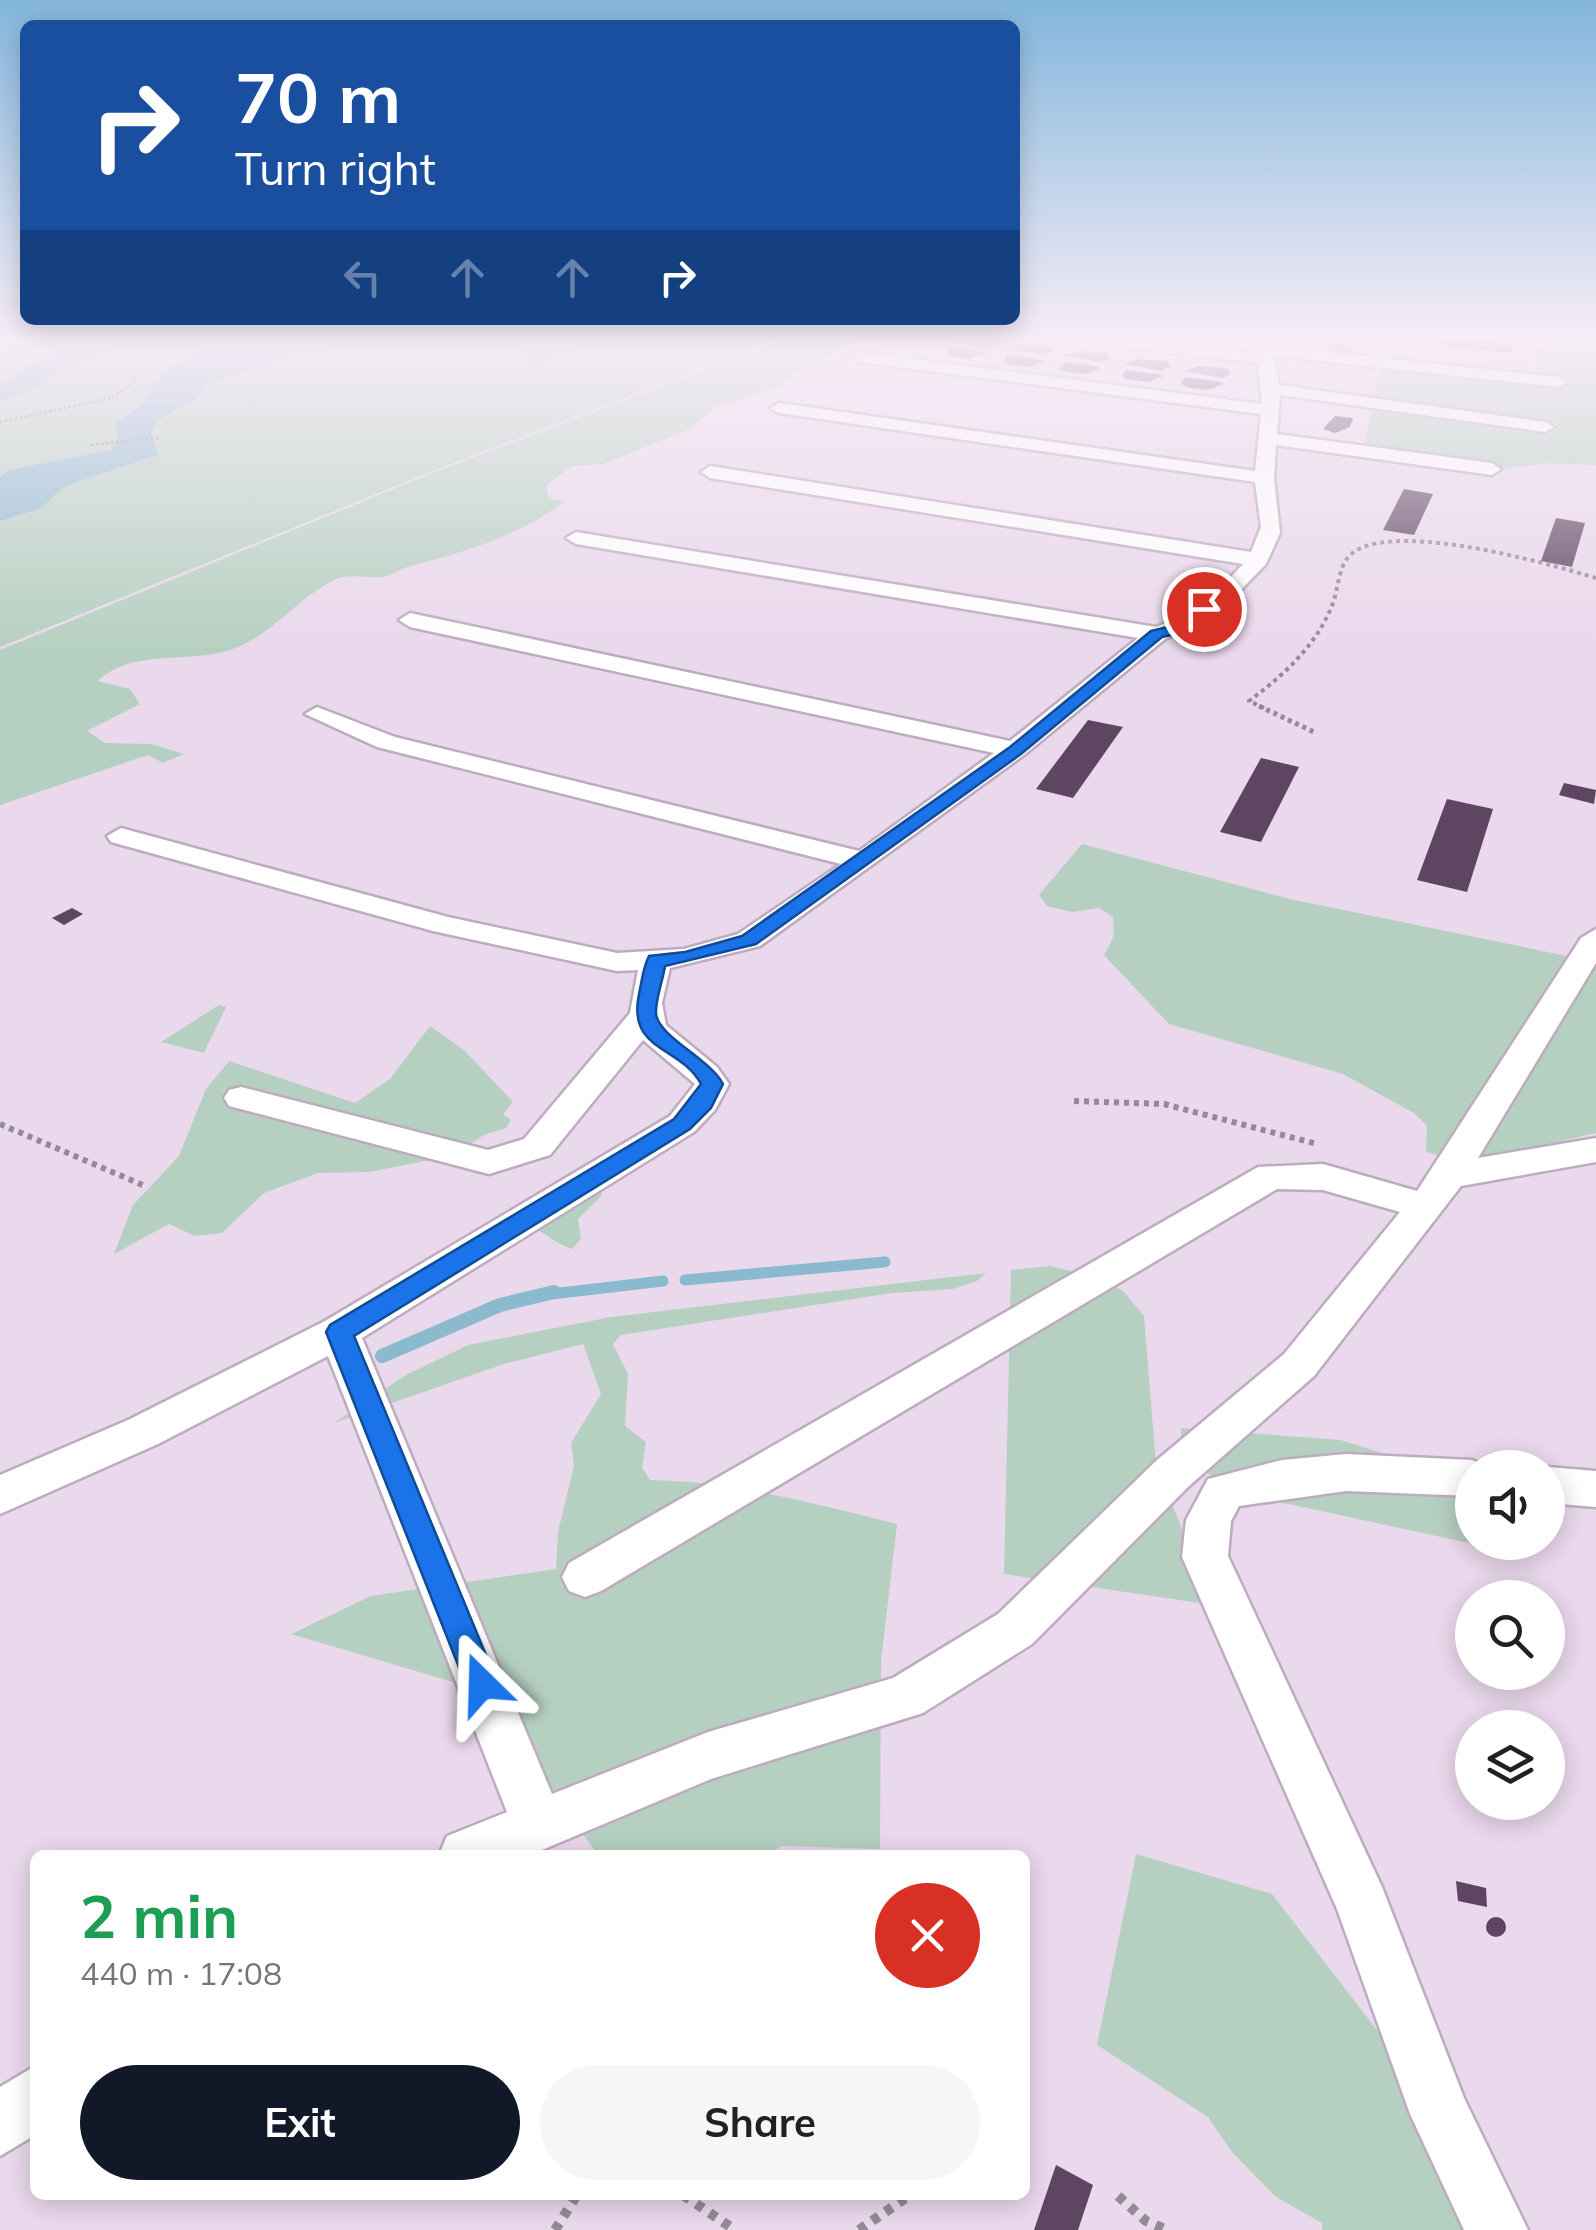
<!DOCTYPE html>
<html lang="en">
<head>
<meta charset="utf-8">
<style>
	body { margin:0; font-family:Mulish,sans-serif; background:#f6f6f6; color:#202124; height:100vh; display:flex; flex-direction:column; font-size:38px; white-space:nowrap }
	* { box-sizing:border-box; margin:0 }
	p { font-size:32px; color:#757577 }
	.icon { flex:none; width:55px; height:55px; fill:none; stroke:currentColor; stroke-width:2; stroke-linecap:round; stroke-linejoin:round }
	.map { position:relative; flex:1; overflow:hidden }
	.details { position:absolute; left:30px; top:1850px; width:1000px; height:350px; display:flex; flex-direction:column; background:#fff; border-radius:15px; box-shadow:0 5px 25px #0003 }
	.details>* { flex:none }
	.top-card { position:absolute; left:20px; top:20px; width:1000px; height:305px; border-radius:15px; box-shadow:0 5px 25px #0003; background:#1a4fa0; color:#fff; overflow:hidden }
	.controls { position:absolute; left:1455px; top:1450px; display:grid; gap:20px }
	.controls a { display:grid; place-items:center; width:110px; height:110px; border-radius:50%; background:#fff; box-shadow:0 5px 25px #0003; font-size:50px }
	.pin { position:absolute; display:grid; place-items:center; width:85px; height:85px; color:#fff; margin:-42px; border:5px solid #fff; border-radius:50%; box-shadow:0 2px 10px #0007 }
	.me { position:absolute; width:110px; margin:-55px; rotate:338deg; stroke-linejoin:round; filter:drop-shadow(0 0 8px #0008) }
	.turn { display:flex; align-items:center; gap:35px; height:210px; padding:0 50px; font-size:45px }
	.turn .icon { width:130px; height:130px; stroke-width:2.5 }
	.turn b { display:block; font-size:70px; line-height:85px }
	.lanes { display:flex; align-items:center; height:95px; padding:0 50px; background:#0003; justify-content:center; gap:50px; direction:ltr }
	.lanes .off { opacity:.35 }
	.round { display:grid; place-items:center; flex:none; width:105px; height:105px; border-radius:52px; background:#f6f6f6 }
	.head { display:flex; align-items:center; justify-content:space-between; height:170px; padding:0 50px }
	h1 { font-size:60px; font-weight:700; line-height:75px; color:#1e9e55 }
	.cta { display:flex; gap:20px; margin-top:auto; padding:20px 50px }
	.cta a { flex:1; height:115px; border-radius:60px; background:#111827; color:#fff; font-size:40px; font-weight:700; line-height:115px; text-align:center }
	.cta a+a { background:#f6f6f6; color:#202124 }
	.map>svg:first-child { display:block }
	.green { fill:#b5d0c0 }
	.water { fill:#8bb9cd }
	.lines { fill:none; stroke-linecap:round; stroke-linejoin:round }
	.stream-far1 { stroke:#8bb9cd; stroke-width:11 }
	.stream { stroke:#8bb9cd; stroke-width:14 }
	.building { fill:#5e4562 }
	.street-casing { stroke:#bdacbf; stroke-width:5 }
	.path-far4 { stroke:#958997; stroke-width:2.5; stroke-dasharray:2.5 2.5; stroke-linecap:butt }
	.path-far3 { stroke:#958997; stroke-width:4; stroke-dasharray:4 4; stroke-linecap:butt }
	.path-far2 { stroke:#958997; stroke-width:5; stroke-dasharray:4 4; stroke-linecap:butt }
	.path-far1 { stroke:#958997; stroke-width:6; stroke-dasharray:5 5; stroke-linecap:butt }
	.path { stroke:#958997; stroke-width:10; stroke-dasharray:8 8; stroke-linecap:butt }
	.street { fill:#fff; fill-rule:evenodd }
	.route { fill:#1a73e8; stroke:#114b97; stroke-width:2.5 }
</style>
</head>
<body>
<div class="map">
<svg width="1596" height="2230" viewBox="0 0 1596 2230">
	<rect width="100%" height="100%" fill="#ead8ec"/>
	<g class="green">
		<path d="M0,339H780L435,470L0,647Z"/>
		<path d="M785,339H863L797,371L778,387L715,407L690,429L603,464L572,466L546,485L549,499L565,501C520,536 466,551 411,566C401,568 392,576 383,577C368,579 351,573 337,579C297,597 274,635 230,650C187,664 133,648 98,681L130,689L140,704L87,731L105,743L151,744L184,754L163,763L148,755L0,805V650L440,470Z"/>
		<path d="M1540,339H1596V465L1550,463L1510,468L1428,453L1364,448L1383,355L1534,372Z"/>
		<path d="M1082,844L1290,899L1596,962V1133L1467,1163L1426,1152L1427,1126L1414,1113L1343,1074L1169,1024L1104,955L1114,936L1113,917L1099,908L1072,912L1047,906L1039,895Z"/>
		<path d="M219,1005L226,1007L204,1053L161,1042Z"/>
		<path d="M430,1026L465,1051L513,1102L503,1114L511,1120L506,1128L484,1135L450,1156L369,1172L318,1173L264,1193L222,1233L195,1236L169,1224L114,1254L133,1205L179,1156L206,1089L229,1061L355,1103L390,1079Z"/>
		<path d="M594,1181L602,1195L578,1219L581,1239L572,1249C548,1241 534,1221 509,1217L517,1204Z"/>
		<path d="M1050,1266L1106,1280L1124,1292L1144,1316L1156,1465L1213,1605L1004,1574L1011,1270Z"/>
		<path d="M986,1273L977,1281L953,1289L892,1293L621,1335L613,1344L628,1374L625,1426L646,1442L642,1468L650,1480C733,1481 817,1504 897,1524L881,1661L880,1849L781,1846L769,1855H598L480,1690L291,1634L371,1596L556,1569L558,1532L574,1466L571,1443L601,1394L583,1344L504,1364L334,1423L406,1375L468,1345L611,1317Z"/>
		<path d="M1181,1428L1340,1440L1472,1480V1542L1521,1543L1520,1554L1229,1491L1181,1450Z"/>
		<path d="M1136,1854L1272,1894L1397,2056L1486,2230H1322V2223L1276,2197L1232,2152L1208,2117L1097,2045Z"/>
	</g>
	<g class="water">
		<path d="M46,339H132L129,345L63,370L42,386L0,402V385L55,349Z"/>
		<path d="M252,339H384L296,359L278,355L290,359L209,383L196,399L160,419L151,433L158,455L76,482L61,489L41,508L0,521V477L9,470L112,450L118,440L116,423L144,403L165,369L196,353Z"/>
		<path d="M545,339H637C616,346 594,347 573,353C550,361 537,376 514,356Z"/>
	</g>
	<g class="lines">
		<g class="stream-far1">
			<path d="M685,1280L885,1262"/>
			<path d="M543,1295L663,1281"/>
		</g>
		<path class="stream" d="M382,1356L500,1305L554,1292"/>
	</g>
	<g class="building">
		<path d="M993,339L995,344L985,348L950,341Z"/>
		<path d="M1435,339L1512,342L1511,353L1433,345Z"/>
		<path d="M1332,342L1347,343L1354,353L1326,355L1325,346L1332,347Z"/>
		<path d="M1022,344L1050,346L1052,351L1042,355L1007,349Z"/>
		<path d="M951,347L980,351L985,353L969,359L948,356L945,353Z"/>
		<path d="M1079,351L1107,353L1110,358L1100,362L1064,355Z"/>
		<path d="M1008,355L1038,359L1044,361L1028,367L1007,364L1003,361Z"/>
		<path d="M1139,359L1167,361L1171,366L1162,371L1124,364Z"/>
		<path d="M1065,362L1095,366L1101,368L1085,374L1063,371L1059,368Z"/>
		<path d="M1198,366L1227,368L1231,374L1223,378L1184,371Z"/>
		<path d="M1126,370L1157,374L1164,376L1148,382L1126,379L1122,376Z"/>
		<path d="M1185,377L1217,381L1224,384L1208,390L1186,387L1181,384Z"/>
		<path d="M1335,416L1353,418L1350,427L1335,433L1323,429Z"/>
		<path d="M1404,489L1433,494L1414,535L1383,530Z"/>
		<path d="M1556,518L1585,523L1572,567L1541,561Z"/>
		<path d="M1088,720L1123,727L1073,798L1036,789Z"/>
		<path d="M1261,758L1299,767L1261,842L1220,832Z"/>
		<path d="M1564,783L1596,790L1594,804L1559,795Z"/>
		<path d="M1447,799L1493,809L1467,892L1417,880Z"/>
		<path d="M72,908L83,914L64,925L52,918Z"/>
		<path d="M1456,1881L1486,1888L1487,1907L1458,1901Z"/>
		<circle cx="1496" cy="1927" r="10"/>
		<path d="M1056,2165L1093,2185L1078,2230H1034Z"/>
	</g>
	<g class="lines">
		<g class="street-casing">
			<g id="street">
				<path d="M1085,339H1133L1259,354L1264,339H1280L1277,347L1559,377L1567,382L1559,387L1274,356L1279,385L1545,422L1554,427L1545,432L1280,395L1277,434L1492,463L1501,469L1492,475L1276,445L1274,478L1280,533L1266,564L1232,599L1197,625L1165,639L1024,755L760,946L670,968L662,1003L666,1025L717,1067L729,1084L715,1110L694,1132L362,1338L552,1794L708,1732L893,1678L998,1614L1157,1460L1284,1354L1400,1212L1323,1190L1277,1189L601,1591L585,1597L569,1591L562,1577L569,1563L1258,1167L1323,1164L1417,1191L1581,938L1596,929V963L1478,1158L1596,1138V1162L1461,1186L1314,1376L1189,1486L1032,1644L923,1713L711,1779L530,1855H439L447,1836L507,1812L328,1356L158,1444L0,1514V1475L128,1420L325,1321L670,1116L695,1084L643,1040L550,1155L489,1174L229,1106L224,1098L229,1090L241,1087L488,1150L524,1139L630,1013L638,970L617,971L433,931L111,842L107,836L121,828L448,917L617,953L684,949L738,934L841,864L377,747L305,714L317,707L395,737L859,851L994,753L410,627L399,620L410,613L1010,741L1138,638L576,544L566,538L576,532L1156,627C1190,615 1220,590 1243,564L710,478L701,472L710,466L1251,552L1261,527L1255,482L779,413L770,408L779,403L1255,471L1261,414L859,362L851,357L859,352L1262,404L1258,363L1093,344Z"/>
				<path d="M1495,339H1546L1557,344L1549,349Z"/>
				<path d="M1346,1454L1472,1460L1489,1468H1472V1496L1346,1491L1239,1506L1231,1521L1228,1556L1382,1887L1464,2098L1528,2230H1464L1410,2114L1337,1909L1182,1557L1186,1520L1208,1479L1282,1460Z"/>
				<path d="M1548,1467L1596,1471V1507L1548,1503Z"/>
				<path d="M35,2066V2135L0,2156V2087Z"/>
			</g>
		</g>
		<g class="path-far4">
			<path d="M0,422L111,398L133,383L152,339"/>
			<path d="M91,445L158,438"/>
		</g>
		<path class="path-far3" d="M1264,708L1249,701C1283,676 1318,644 1333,603C1338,589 1338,573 1346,560C1376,514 1550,564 1596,578"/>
		<path class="path-far2" d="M1259,706L1314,732"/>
		<g class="path-far1">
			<path d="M1074,1101L1164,1104L1317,1144"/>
			<path d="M0,1124L145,1186"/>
		</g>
		<g class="path">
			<path d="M683,2195L735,2230"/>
			<path d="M1118,2196L1146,2221L1167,2230"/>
			<path d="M555,2230L577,2195"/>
			<path d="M859,2230L910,2195"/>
		</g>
		<use href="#street" class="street"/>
	</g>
	<linearGradient id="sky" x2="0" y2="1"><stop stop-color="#83b6dd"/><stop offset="0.52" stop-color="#f6edf6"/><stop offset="1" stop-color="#f6edf6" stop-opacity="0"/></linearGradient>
	<rect width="1596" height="651" fill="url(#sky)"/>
	<path class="route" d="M1204,605L1211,609L1186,632L1162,637L1021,754L756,944L665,966C663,980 655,1000 656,1014C659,1037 710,1059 723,1084L711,1108L690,1129L354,1336L498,1684L493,1695L482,1699L470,1695L326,1332L330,1325L674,1119L701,1084C680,1045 627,1052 639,994C642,981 643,967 649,956L685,952L742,936L1010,747L1151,631L1176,625Z"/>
</svg>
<div class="controls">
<a><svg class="icon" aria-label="sound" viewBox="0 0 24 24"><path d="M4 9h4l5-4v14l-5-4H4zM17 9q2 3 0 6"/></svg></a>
<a><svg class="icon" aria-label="search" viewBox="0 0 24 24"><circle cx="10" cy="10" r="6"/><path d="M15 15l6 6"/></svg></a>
<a><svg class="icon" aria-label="layers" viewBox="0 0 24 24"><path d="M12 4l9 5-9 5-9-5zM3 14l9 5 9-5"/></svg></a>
</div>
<div class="pin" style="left:1204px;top:609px;background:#d93025"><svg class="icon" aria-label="arrive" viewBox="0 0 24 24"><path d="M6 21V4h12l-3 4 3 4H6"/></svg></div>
<svg class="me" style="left:482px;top:1684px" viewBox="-20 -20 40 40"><path d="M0-17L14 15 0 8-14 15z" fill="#1a73e8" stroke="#fff" stroke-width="4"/></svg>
<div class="top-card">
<div class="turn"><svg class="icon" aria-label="right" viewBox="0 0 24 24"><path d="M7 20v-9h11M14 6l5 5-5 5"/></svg><div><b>70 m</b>Turn right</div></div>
<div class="lanes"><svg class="icon off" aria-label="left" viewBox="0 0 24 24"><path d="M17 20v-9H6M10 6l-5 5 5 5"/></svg><svg class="icon off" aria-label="ahead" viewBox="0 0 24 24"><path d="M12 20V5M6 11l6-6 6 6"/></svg><svg class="icon off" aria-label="ahead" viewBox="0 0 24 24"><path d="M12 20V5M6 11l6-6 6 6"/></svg><svg class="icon" aria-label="right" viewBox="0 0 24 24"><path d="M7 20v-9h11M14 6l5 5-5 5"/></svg></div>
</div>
<section class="details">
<div class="head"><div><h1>2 min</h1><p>440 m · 17:08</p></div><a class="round" style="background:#d93025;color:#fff"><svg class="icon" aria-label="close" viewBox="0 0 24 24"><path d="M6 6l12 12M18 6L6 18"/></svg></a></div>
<div class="cta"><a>Exit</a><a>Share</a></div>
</section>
</div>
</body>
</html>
